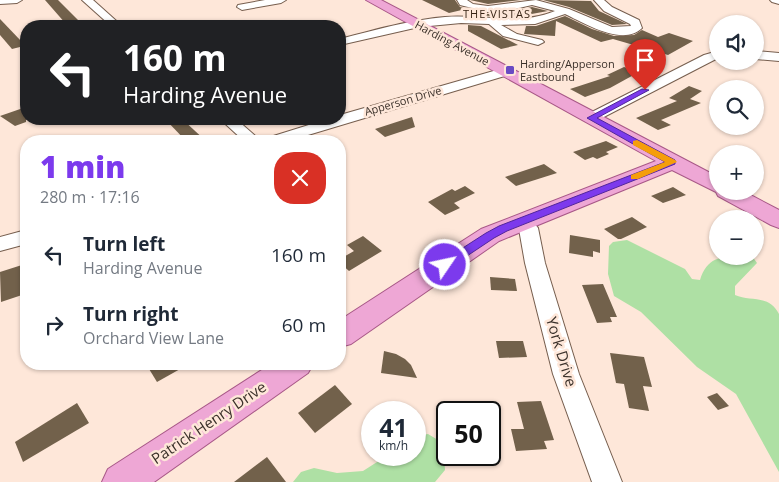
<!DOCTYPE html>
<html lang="en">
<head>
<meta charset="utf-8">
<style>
	body { margin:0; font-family:"Open Sans",sans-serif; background:#f2f2f3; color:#1f2937; height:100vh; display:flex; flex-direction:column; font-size:19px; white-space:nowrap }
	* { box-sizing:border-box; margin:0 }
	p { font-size:16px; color:#747a83 }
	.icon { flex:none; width:28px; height:28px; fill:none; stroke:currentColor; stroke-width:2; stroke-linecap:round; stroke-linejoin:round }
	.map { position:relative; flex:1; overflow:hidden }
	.side { position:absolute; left:20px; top:135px; width:326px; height:235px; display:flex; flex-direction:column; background:#fff; border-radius:20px; box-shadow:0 1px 4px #0004 }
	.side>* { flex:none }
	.hud { position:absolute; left:20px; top:20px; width:326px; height:105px; border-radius:20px; box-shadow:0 1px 4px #0004; background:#202124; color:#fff; overflow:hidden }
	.buttons { position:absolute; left:709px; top:15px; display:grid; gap:10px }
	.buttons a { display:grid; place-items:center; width:55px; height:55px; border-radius:50%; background:#fff; box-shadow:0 1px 4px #0004; font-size:25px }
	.speed { position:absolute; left:361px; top:401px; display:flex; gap:10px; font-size:25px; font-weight:700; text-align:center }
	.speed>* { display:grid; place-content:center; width:65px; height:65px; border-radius:50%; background:#fff; box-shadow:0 1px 4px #0004; line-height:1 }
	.speed small { font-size:12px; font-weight:400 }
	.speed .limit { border:2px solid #111; border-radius:8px; background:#fff; color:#111 }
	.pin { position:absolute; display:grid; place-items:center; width:42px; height:42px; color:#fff; margin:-51px -21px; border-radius:50% 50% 50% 0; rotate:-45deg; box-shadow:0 0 5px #0007 }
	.pin .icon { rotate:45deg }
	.me { position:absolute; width:55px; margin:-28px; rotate:56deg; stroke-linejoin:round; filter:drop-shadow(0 0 4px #0008) }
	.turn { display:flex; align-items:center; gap:18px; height:105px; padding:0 20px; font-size:22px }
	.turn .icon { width:65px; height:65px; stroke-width:2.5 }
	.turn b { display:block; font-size:35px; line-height:42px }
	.round { display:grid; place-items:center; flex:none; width:52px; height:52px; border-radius:20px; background:#f2f2f3 }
	.summary { display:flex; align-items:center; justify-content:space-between; height:85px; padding:0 20px }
	h1 { font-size:30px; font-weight:800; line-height:38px; color:#7c3aed }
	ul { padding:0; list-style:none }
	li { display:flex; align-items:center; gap:15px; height:70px; padding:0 20px }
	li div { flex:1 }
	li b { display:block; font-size:19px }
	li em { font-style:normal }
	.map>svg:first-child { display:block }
	.green { fill:#aee0a4 }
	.building { fill:#72614b }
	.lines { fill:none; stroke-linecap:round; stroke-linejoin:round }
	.minor-casing { stroke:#765e4e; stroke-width:2 }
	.major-casing { stroke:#a85887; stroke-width:2 }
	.minor { fill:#fff; fill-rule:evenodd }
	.major { fill:#eea7d5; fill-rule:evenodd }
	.route { fill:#7c3aed; stroke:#51269a }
	.slow { fill:#f59e0b }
	.poi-dot { fill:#694ac3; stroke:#fee7d9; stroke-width:2 }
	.labels { text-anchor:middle; stroke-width:5; stroke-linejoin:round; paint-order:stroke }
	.far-neighbourhood-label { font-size:11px; letter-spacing:1px; fill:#382415; stroke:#fee7d9 }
	.far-street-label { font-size:11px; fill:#3b312a; stroke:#fee7d9 }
	.far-poi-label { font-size:11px; fill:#3b312a; stroke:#fee7d9; text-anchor:start }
	.near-street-label { font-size:15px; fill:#3b312a; stroke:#fee7d9 }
</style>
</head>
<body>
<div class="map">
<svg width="779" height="482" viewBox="0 0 779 482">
	<rect width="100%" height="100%" fill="#fee7d9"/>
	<g class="green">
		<path d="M627,240L685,269L692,279L700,280C708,253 728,256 752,256L757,263L735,286V295C750,302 769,294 779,314V472L736,394L697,367L641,312L614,296L608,274L609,246L613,242Z"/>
		<path d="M428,434L443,443L445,470L435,482H293L301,472L314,468L337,473L363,471L388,455H415V436Z"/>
	</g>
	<g class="building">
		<path d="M45,0H58L79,21L66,24Z"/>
		<path d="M422,0H455L460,7L488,14L506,13L532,7L548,11L515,17L467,15L466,9L449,13Z"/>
		<path d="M470,0H521L488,4Z"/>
		<path d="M543,0L591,1L599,11L627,24L612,25L569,7Z"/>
		<path d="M565,16L592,29L614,36L634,35L642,30L658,37L669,33L693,41L668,55L613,39L601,42L556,21L555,36L524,34L526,26H536Z"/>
		<path d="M0,19L22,42L24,46L12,49L0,35Z"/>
		<path d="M468,25L481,26L518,45L501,49L468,31Z"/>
		<path d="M624,67L639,72L610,88L585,97L570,89L610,76L607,75Z"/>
		<path d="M689,86L702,91L690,99L701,103L661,120L671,125L658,130L636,118L677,101L669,98Z"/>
		<path d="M26,107V122L15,126L0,116Z"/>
		<path d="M412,117L415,127L385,137L375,129Z"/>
		<path d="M165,119H182L206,141H186Z"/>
		<path d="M606,141L618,147L606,152L609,154L597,159L593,157L585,160L573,152Z"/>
		<path d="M544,164L557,173L516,186L505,177Z"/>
		<path d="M465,186L475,193L454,203L460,208L445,215L428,202L452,189L455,191Z"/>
		<path d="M673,187L686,195L663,203L651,196Z"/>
		<path d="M632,217L647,227L621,239H618L604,229Z"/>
		<path d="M570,235L600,240V253L593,251V257L569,253Z"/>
		<path d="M363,236L382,251L349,271L340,263V259L354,251L347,245Z"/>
		<path d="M25,264V283L22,284V295L1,302L0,272Z"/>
		<path d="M490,277L515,279L517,291L491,290Z"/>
		<path d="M603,284L617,317H610L612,322L597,323L582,285Z"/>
		<path d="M496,341H523L527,357L499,358Z"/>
		<path d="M384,351L396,354L405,359L411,365L417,378L381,373Z"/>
		<path d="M610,353L644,357L652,387L643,386L649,411L629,408L624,384L616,383Z"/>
		<path d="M146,364H189L157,382Z"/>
		<path d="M335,385L352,404L315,433L298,413Z"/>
		<path d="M717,393L729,406L718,410L707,397Z"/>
		<path d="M541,401L554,440L544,441L547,449L516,451L511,429H524L517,402Z"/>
		<path d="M77,403L89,423L23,462L15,442Z"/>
		<path d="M267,457L286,482H234Z"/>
	</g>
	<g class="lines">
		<g class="minor-casing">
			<g id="minor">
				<path d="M0,0H22L17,3L0,4Z"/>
				<path d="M82,0H93L122,26H111Z"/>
				<path d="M265,0H286L281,3L242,10L237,7L238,5Z"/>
				<path d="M457,0H467L473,4L488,6L536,0L569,9L612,27L631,26L630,24L604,11L594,0H604L612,7L639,20L642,28C623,47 584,23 565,14L535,24L501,25L517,34L542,40L544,42L538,45L503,36L489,24L461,23L419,27L340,45V39C375,30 409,20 445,17C482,14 520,26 555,11L532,5L506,11L488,12L460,5Z"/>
				<path d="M770,0H779V4L772,2Z"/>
				<path d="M718,51V58L596,121H586L584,118L586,115L704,55Z"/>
				<path d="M755,51L779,53V61L755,59Z"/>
				<path d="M504,68L510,72L508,75L288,141H265L267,138L328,119H340V115L347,113Z"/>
				<path d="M220,119H236L261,141H244Z"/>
				<path d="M522,215L529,217L538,228L545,263L579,374L622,482H592L553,374L525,263L519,229L512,221L515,217Z"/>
				<path d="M26,230V244L0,251V237Z"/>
			</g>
		</g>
		<g class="major-casing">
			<g id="major">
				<path d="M366,0H381L718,177V191H743L779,210V228L771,225L718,196L716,192L672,170L499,241L351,344L340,347V320L481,229L656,161Z"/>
				<path d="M271,364H313L308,373L154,482H102L108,469Z"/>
			</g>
		</g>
		<use href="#minor" class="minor"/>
		<use href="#major" class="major"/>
	</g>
	<path class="route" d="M642,89L649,90L597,118L675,160V164L507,231L494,238L449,268H441L439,265L441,262L486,233L499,226L665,162L587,118Z"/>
	<path class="slow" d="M637,140L675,160L677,162L638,179H631V175L665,162L633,145V141Z"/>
	<rect class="poi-dot" x="505" y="65" width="10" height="10" rx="2.5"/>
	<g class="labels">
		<g class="far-neighbourhood-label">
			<text x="497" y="18">THE VISTAS</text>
		</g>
		<g class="far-street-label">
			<text transform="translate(452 43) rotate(28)" y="4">Harding Avenue</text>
			<text transform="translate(403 101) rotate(-16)" y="4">Apperson Drive</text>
		</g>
		<g class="far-poi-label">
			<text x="520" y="68">Harding/Apperson<tspan x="520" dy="13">Eastbound</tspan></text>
		</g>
		<g class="near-street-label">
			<text transform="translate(561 352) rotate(73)" y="5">York Drive</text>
			<text transform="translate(209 423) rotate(-34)" y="5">Patrick Henry Drive</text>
		</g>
	</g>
</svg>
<div class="buttons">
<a><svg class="icon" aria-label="sound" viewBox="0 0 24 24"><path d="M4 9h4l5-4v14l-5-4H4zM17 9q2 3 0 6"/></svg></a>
<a><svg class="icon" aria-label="search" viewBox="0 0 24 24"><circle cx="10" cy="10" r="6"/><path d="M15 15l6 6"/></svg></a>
<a>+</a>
<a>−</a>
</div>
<div class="speed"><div>41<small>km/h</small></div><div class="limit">50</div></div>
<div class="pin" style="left:645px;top:90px;background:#d93025"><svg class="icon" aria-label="arrive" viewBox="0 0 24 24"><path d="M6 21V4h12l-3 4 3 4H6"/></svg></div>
<svg class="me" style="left:445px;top:265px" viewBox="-20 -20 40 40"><circle r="17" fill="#7c3aed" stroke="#fff" stroke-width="3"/><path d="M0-11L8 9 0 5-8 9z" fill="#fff"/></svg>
<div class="hud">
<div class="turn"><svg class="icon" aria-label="left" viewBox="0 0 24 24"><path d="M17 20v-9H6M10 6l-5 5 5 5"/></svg><div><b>160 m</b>Harding Avenue</div></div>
</div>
<section class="side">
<div class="summary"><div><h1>1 min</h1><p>280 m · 17:16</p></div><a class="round" style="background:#d93025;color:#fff"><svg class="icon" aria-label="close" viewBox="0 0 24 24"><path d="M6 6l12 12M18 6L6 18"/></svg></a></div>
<ul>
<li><svg class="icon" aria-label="left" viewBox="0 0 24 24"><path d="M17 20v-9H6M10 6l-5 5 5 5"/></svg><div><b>Turn left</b><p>Harding Avenue</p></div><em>160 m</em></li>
<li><svg class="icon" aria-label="right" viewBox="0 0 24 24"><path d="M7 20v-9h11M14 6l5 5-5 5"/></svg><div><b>Turn right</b><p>Orchard View Lane</p></div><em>60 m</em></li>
</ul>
</section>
</div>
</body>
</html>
